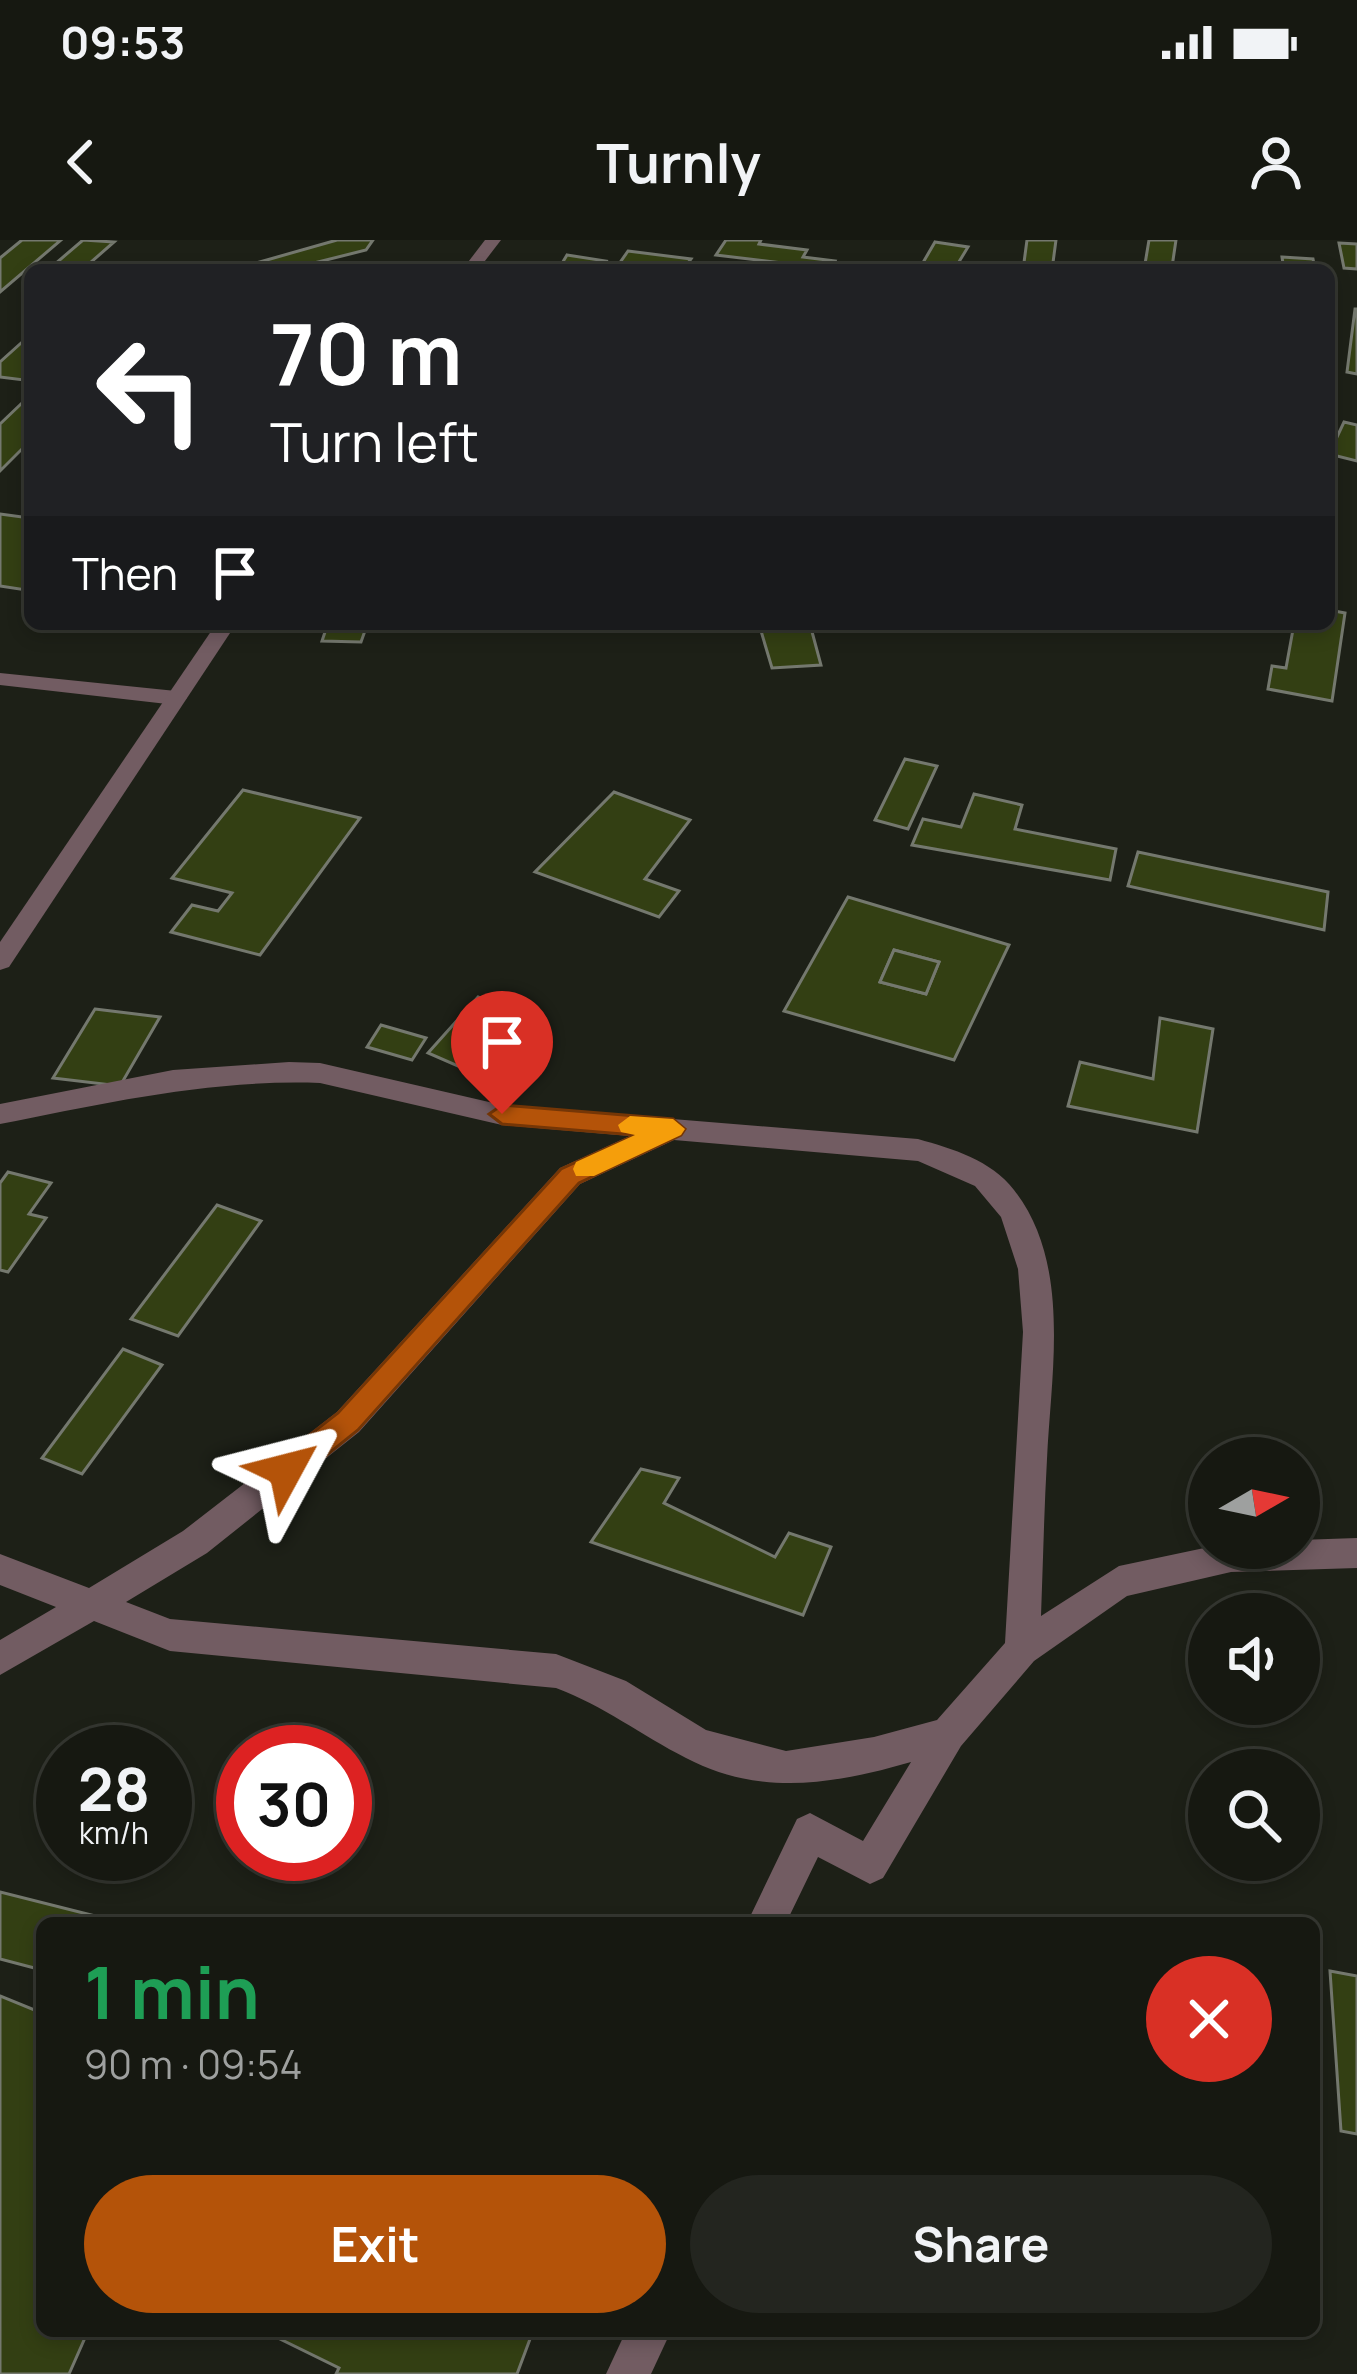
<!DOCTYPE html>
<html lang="en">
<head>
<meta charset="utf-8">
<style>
	body { margin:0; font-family:Manrope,sans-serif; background:#23251f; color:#f1f3f6; height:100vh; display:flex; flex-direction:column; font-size:45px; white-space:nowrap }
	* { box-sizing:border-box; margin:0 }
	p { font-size:39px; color:#9ea09f }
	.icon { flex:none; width:66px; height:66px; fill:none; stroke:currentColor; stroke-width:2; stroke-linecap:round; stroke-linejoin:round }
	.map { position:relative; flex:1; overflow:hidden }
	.panel { position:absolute; left:36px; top:1677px; width:1284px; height:420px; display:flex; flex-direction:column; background:#161811; border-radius:18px; box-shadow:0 6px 18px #0003,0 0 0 3px #353731 }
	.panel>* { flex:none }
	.banner { position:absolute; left:24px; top:24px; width:1311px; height:366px; border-radius:18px; box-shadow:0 6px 18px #0003,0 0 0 3px #353731; background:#202124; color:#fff; overflow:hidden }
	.needle { width:78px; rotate:81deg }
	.tools { position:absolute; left:1188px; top:1197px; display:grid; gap:24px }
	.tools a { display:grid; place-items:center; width:132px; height:132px; border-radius:50%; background:#161811; box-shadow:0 6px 18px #0003,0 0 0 3px #353731; font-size:60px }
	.speed { position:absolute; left:36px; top:1485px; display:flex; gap:24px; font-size:60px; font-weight:700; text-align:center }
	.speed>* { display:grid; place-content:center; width:156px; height:156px; border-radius:50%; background:#161811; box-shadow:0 6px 18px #0003,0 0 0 3px #353731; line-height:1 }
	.speed small { font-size:30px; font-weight:400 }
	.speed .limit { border:18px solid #d22; background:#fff; color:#111 }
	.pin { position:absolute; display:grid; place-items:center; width:102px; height:102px; color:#fff; margin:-123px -51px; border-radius:50% 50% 50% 0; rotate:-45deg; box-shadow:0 0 12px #0007 }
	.pin .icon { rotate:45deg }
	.me { position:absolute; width:132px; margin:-66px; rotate:52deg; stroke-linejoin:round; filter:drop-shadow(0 0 9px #0008) }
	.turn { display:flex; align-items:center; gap:42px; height:252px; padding:0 48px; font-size:54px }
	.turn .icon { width:156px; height:156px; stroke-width:2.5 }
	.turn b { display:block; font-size:84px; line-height:102px }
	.then { display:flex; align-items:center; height:114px; padding:0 48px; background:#0003; gap:24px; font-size:45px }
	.round { display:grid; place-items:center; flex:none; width:126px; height:126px; border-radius:63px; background:#23251f }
	.summary { display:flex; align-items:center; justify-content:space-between; height:204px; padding:0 48px }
	h1 { font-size:72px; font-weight:700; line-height:90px; color:#1e9e55 }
	.cta { display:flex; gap:24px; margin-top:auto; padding:24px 48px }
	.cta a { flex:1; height:138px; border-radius:72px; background:#b45309; color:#fff; font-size:48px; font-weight:700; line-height:138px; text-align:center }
	.cta a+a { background:#23251f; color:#f1f3f6 }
	.status { display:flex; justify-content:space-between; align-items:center; height:84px; padding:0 60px; background:#161811; direction:ltr }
	.status svg { height:33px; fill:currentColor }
	header { display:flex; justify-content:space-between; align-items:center; height:156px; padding:0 48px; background:#161811; font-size:54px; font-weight:700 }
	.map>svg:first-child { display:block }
	.building { fill:#333f13; stroke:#74786e; stroke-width:3; fill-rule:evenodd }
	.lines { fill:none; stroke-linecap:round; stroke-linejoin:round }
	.minor { fill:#725c62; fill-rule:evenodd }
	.tertiary { fill:#725c62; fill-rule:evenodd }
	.route { fill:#b45309; stroke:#753606; stroke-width:3 }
	.slow { fill:#f59e0b }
</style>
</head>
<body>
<div class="status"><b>09:53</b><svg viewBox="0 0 49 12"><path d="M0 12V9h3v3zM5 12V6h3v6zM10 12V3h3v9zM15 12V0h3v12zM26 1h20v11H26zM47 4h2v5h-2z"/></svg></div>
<header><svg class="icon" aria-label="back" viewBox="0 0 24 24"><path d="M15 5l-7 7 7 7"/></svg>Turnly<svg class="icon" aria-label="person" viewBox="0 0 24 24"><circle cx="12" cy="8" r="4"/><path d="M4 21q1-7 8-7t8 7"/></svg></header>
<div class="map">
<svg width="1357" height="2134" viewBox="0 0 1357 2134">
	<rect width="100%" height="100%" fill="#1d2017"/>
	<g class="building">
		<path d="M22,0H61L0,52V18Z"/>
		<path d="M83,0L114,2L82,30H48Z"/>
		<path d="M337,0H373L366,10L286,30L235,29Z"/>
		<path d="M726,0H761L759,4L807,10L803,17L835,21L831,29L716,15Z"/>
		<path d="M1027,0H1056L1052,30H1023Z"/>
		<path d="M1149,0H1176L1172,27L1183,30H1144Z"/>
		<path d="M935,2L968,7L954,30L921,26Z"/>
		<path d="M1339,3L1357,4V29L1344,28Z"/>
		<path d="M628,11L691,19L683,30L619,24Z"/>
		<path d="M567,15L606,21L600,30H558Z"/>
		<path d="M1282,17L1313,19L1315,30H1284Z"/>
		<path d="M1355,69H1357V134L1347,132Z"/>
		<path d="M30,95V135L24,140L0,137V122Z"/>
		<path d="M22,163L30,164V201L0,231V184Z"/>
		<path d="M1344,182L1357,185V221L1329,214Z"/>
		<path d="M0,274L30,278V346L26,350L0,346Z"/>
		<path d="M1329,370L1345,373L1332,461L1268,449L1272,426L1286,428L1294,384H1329Z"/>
		<path d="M327,386L366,388L361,402L322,401Z"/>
		<path d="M811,388L821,425L772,428L761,391Z"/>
		<path d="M905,519L937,526L908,589L875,580Z"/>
		<path d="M243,550L360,578L260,715L171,692L192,665L218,671L232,653L172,638Z"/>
		<path d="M614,552L690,580L645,639L679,651L659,677L535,632Z"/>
		<path d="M974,554L1022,565L1015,589L1116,609L1110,640L912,605L923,579L961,587Z"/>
		<path d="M1138,612L1328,652L1324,690L1128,646Z"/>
		<path d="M848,657L1009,705L954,820L784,771ZM894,710L939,722L926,754L880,742Z"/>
		<path d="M894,710L939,722L926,754L880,742Z"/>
		<path d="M478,757L516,773L467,830L428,813Z"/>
		<path d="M95,769L160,777L120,846L53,838Z"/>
		<path d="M1160,778L1213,789L1197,892L1068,866L1080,822L1153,839Z"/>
		<path d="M381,785L426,798L412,820L367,807Z"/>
		<path d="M8,932L51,943L29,974L46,978L8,1032L0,1030V943Z"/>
		<path d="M217,965L261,981L178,1096L131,1079Z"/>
		<path d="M123,1109L162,1125L82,1234L42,1218Z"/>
		<path d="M641,1229L679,1238L664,1263L775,1317L789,1293L831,1307L803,1375L591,1302Z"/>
		<path d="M0,1652L123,1683H42V1730L0,1719Z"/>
		<path d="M1330,1731L1357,1736V1894L1341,1891Z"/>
		<path d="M0,1756L42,1773V2091H88L69,2134H0Z"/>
		<path d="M276,2091H533L517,2134H336L339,2128L274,2096Z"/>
	</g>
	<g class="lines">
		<g class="minor">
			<path d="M0,433L176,451L187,458L176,465L0,445Z"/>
			<path d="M289,822L320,823L502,865L918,899C953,909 991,920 1014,950C1072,1024 1051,1133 1047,1219C1044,1272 1043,1324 1041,1376L1119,1326L1209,1307L1299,1308V1300L1357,1298V1328L1231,1332L1127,1356L1034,1421L961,1506L883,1638L870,1644L818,1617L786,1683H747L797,1579L810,1573L863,1601L911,1522C835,1544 760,1557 686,1518C641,1495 604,1466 556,1448L170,1411L94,1381L0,1435V1400L56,1367L0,1345V1314L89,1348L183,1291L337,1172L560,928L630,896L502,885L320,843C211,839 106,863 0,884V864L173,830ZM674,900L918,921L975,946L1001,977L1018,1029L1023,1092L1005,1403L937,1480L874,1497L786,1511L706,1490L626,1441L556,1414L170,1379L126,1362L207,1313L359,1192L580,944Z"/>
			<path d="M626,2091H671L651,2134H606Z"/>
		</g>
		<g class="tertiary">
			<path d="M485,0H501L478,30H462Z"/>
			<path d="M216,384H236L9,727L0,730V702Z"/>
		</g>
	</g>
	<path class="route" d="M502,865L673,879L685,889L681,895L579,943L358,1190L297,1239L286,1243L276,1239L272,1230L276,1221L338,1173L561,929L635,895L502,884L489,874Z"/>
	<path class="slow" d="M630,876L673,879L685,889L681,895L594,936H576L573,929L576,922L635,895L621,892L618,885Z"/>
</svg>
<div class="tools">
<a><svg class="needle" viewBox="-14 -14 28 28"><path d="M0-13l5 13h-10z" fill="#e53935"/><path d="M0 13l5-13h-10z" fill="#9ea09f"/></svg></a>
<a><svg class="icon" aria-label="sound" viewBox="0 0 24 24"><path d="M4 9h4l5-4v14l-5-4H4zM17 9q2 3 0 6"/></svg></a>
<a><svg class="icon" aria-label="search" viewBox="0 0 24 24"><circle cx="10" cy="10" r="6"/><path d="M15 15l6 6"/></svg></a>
</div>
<div class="speed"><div>28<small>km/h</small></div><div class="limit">30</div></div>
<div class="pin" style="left:502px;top:874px;background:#d93025"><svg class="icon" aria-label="arrive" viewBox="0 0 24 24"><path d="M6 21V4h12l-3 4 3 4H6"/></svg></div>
<svg class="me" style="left:286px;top:1230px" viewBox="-20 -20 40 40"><path d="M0-17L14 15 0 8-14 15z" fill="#b45309" stroke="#fff" stroke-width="4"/></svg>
<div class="banner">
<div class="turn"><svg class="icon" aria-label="left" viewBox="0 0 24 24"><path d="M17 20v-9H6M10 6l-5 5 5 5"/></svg><div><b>70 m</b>Turn left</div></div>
<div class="then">Then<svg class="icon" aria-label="arrive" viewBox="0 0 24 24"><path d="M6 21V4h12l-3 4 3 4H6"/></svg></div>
</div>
<section class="panel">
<div class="summary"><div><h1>1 min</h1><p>90 m · 09:54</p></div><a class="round" style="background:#d93025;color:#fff"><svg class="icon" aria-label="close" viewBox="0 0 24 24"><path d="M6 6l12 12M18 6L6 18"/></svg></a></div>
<div class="cta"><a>Exit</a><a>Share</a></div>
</section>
</div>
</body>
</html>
